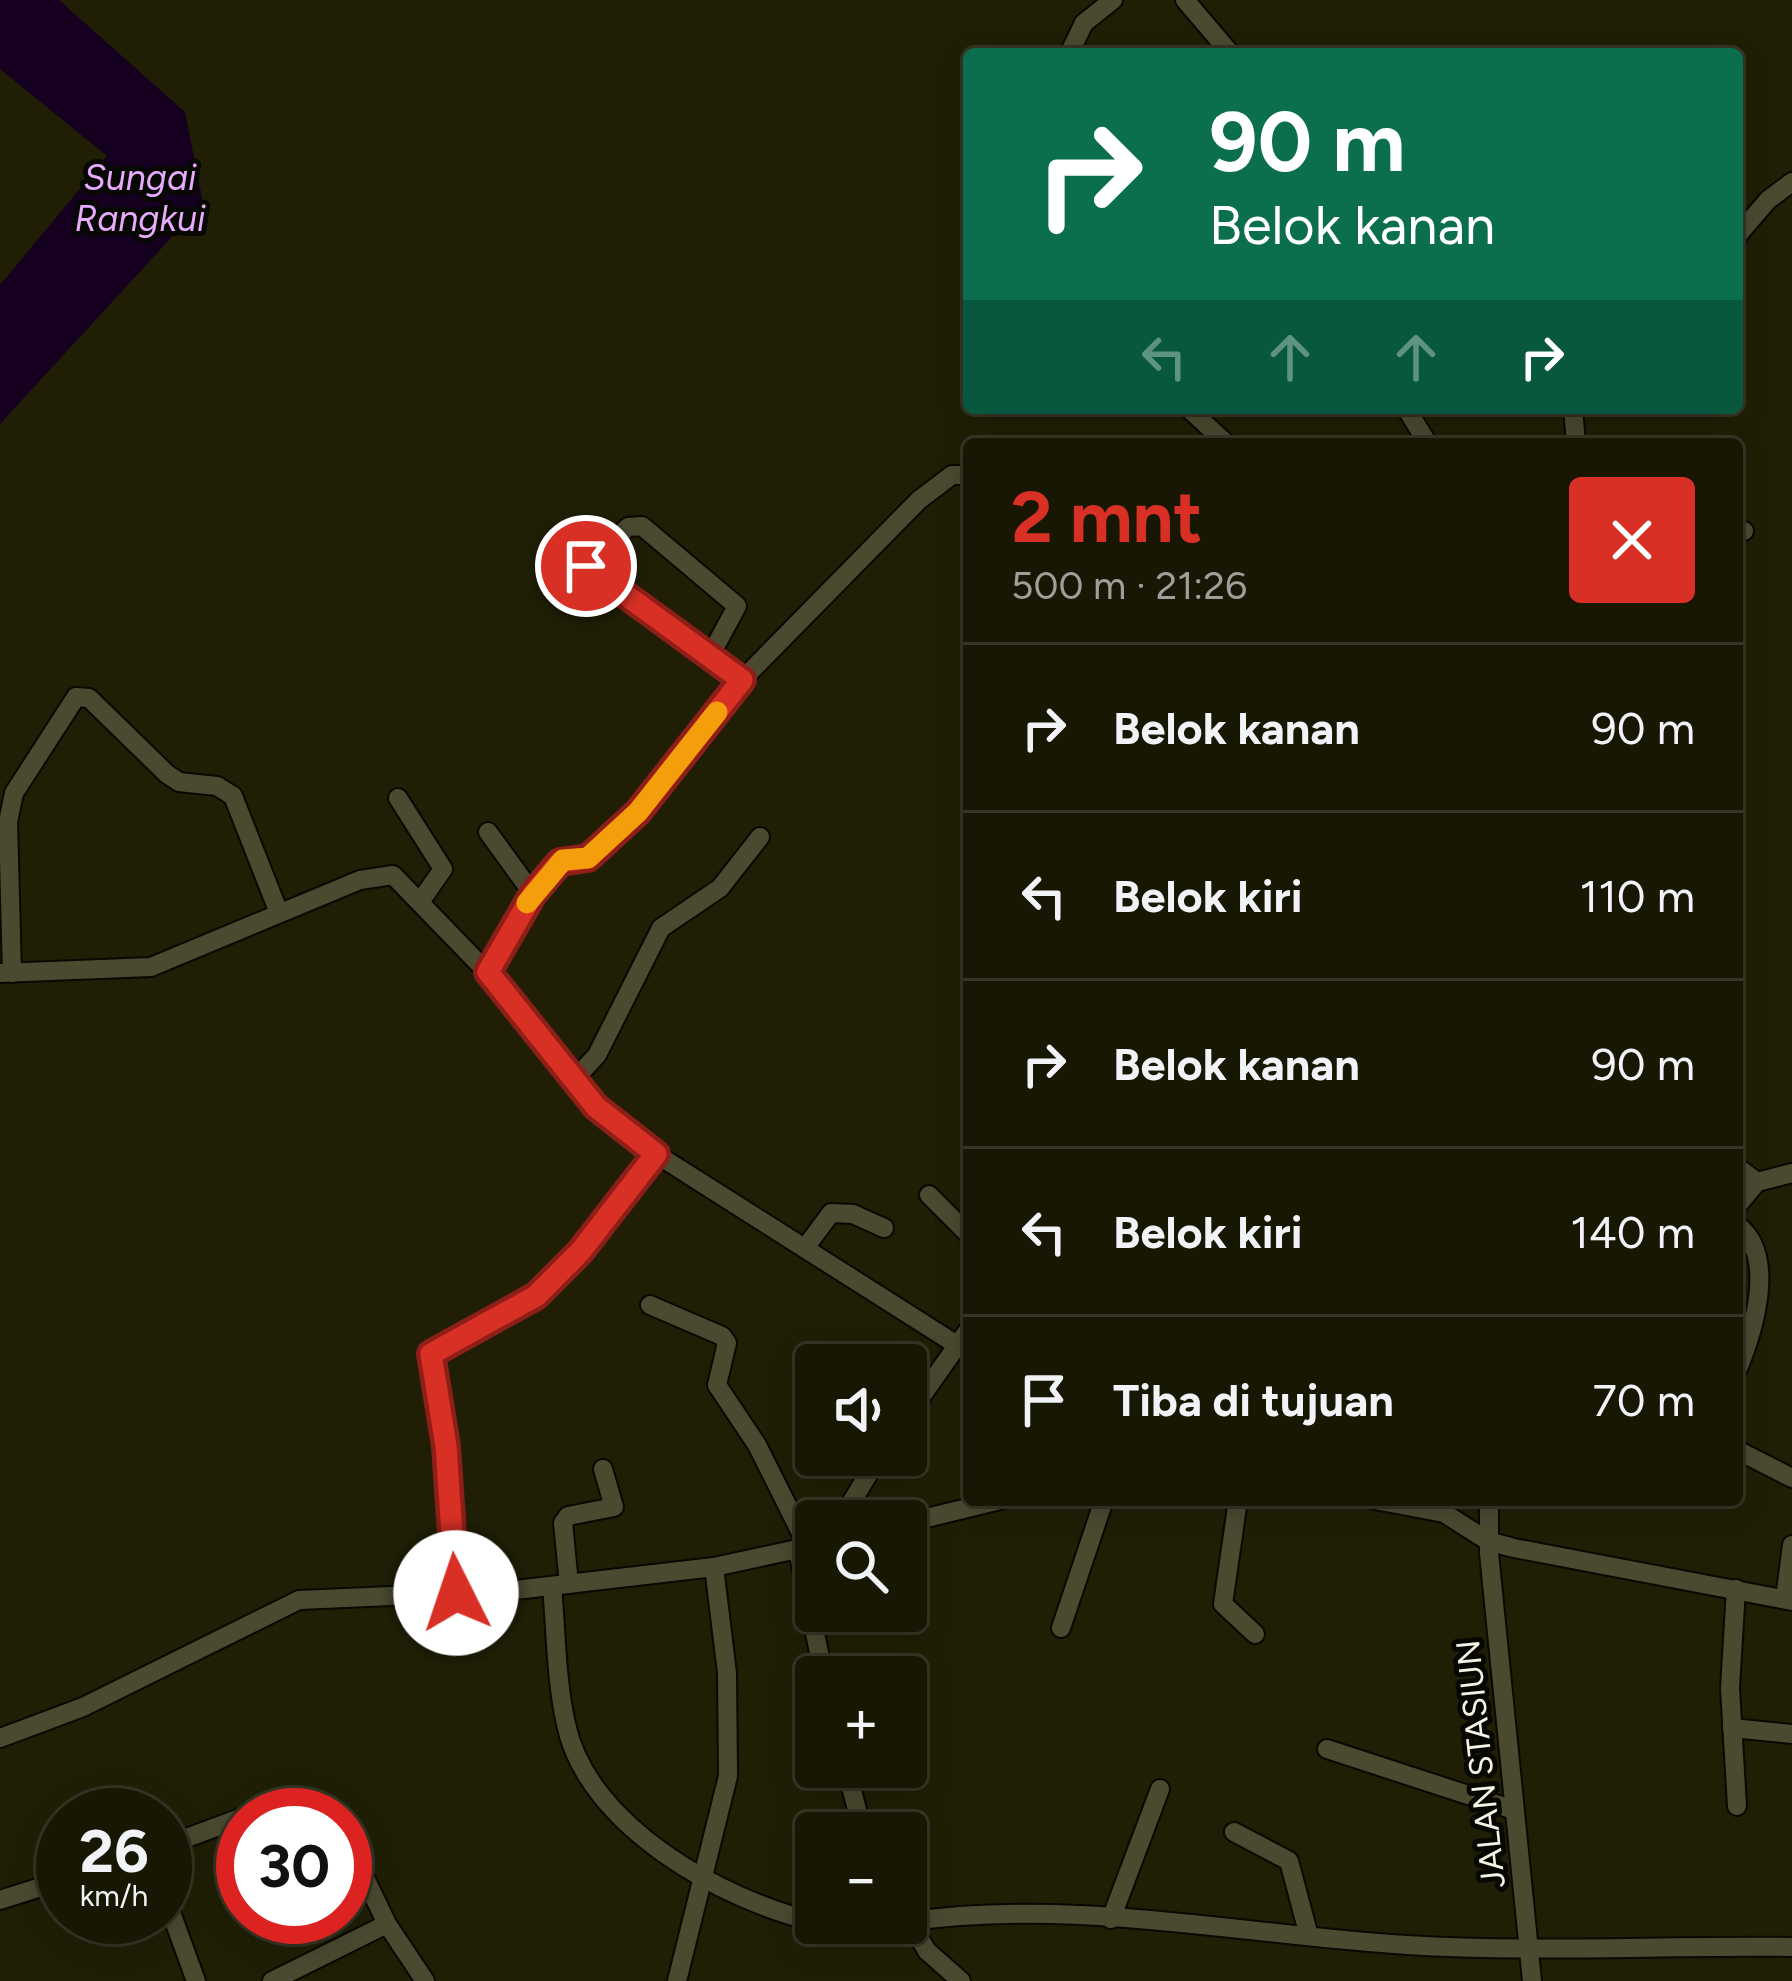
<!DOCTYPE html>
<html lang="id">
<head>
<meta charset="utf-8">
<style>
	body { margin:0; font-family:Figtree,sans-serif; background:#252413; color:#f1f3f6; height:100vh; display:flex; flex-direction:column; font-size:45px; white-space:nowrap }
	* { box-sizing:border-box; margin:0 }
	p { font-size:39px; color:#9f9f9a }
	.icon { flex:none; width:66px; height:66px; fill:none; stroke:currentColor; stroke-width:2; stroke-linecap:round; stroke-linejoin:round }
	.map { position:relative; flex:1; overflow:hidden }
	.panel { position:absolute; left:963px; top:438px; width:780px; height:1068px; display:flex; flex-direction:column; background:#181704; border-radius:12px; box-shadow:0 6px 30px #0003,0 0 0 3px #363626 }
	.panel>* { flex:none }
	.top-card { position:absolute; left:963px; top:48px; width:780px; height:366px; border-radius:12px; box-shadow:0 6px 30px #0003,0 0 0 3px #363626; background:#0b6e4f; color:#fff; overflow:hidden }
	.tools { position:absolute; left:795px; top:1344px; display:grid; gap:24px }
	.tools a { display:grid; place-items:center; width:132px; height:132px; border-radius:12px; background:#181704; box-shadow:0 6px 30px #0003,0 0 0 3px #363626; font-size:60px }
	.speed { position:absolute; left:36px; top:1788px; display:flex; gap:24px; font-size:60px; font-weight:700; text-align:center }
	.speed>* { display:grid; place-content:center; width:156px; height:156px; border-radius:50%; background:#181704; box-shadow:0 6px 30px #0003,0 0 0 3px #363626; line-height:1 }
	.speed small { font-size:30px; font-weight:400 }
	.speed .limit { border:18px solid #d22; background:#fff; color:#111 }
	.pin { position:absolute; display:grid; place-items:center; width:102px; height:102px; color:#fff; margin:-51px; border:6px solid #fff; border-radius:50%; box-shadow:0 3px 12px #0007 }
	.me { position:absolute; width:132px; margin:-66px; rotate:356deg; stroke-linejoin:round; filter:drop-shadow(0 0 9px #0008) }
	.turn { display:flex; align-items:center; gap:42px; height:252px; padding:0 48px; font-size:54px }
	.turn .icon { width:156px; height:156px; stroke-width:2.5 }
	.turn b { display:block; font-size:84px; line-height:102px }
	.lanes { display:flex; align-items:center; height:114px; padding:0 48px; background:#0003; justify-content:center; gap:60px; direction:ltr }
	.lanes .off { opacity:.35 }
	.round { display:grid; place-items:center; flex:none; width:126px; height:126px; border-radius:12px; background:#252413 }
	.overview { display:flex; align-items:center; justify-content:space-between; height:204px; padding:0 48px }
	h1 { font-size:72px; font-weight:700; line-height:90px; color:#d93025 }
	ul { padding:0; list-style:none }
	li { display:flex; align-items:center; gap:36px; height:168px; padding:0 48px; border-top:3px solid #363626 }
	li div { flex:1 }
	li b { display:block; font-size:45px }
	li em { font-style:normal }
	.map>svg:first-child { display:block }
	.water { fill:#16001f }
	.lines { fill:none; stroke-linecap:round; stroke-linejoin:round }
	.street-casing { stroke:#0a0800; stroke-width:22 }
	.street { stroke:#4b4a31; stroke-width:18 }
	.route-casing { stroke:#8d1f18; stroke-width:30 }
	.route { stroke:#d93025; stroke-width:21 }
	.slow { stroke:#f59e0b; stroke-width:21 }
	.labels { text-anchor:middle; stroke-width:10; stroke-linejoin:round; paint-order:stroke }
	.street-label { font-size:33px; fill:#f4f4e5; stroke:#080802 }
	.water-label { font-size:36px; font-style:italic; fill:#e6abfe; stroke:#080802 }
</style>
</head>
<body>
<div class="map">
<svg width="1792" height="1981" viewBox="0 0 1792 1981">
	<rect width="100%" height="100%" fill="#201f06"/>
	<path class="water" d="M0,0H59L185,112L203,203L0,424V285L107,156L0,69Z"/>
	<g class="lines">
		<g class="street-casing">
			<g id="street">
				<path d="M1185,0L1231,54"/>
				<path d="M1069,54L1084,23L1113,0"/>
				<path d="M1737,236L1768,200L1792,182"/>
				<path d="M1188,408L1227,444"/>
				<path d="M1406,408L1428,444"/>
				<path d="M1573,408L1576,444"/>
				<path d="M1737,530L1744,531"/>
				<path d="M558,542C616,591 679,638 742,680"/>
				<path d="M586,566L628,527L642,526L737,606L709,658"/>
				<path d="M398,798L443,869L420,902"/>
				<path d="M488,832L533,894"/>
				<path d="M487,972L533,894L560,862L588,858L637,812L742,680L919,500L952,475H969"/>
				<path d="M0,973L151,967L360,880L393,875L487,972L596,1107L656,1154L957,1345"/>
				<path d="M12,973L8,822L14,793L76,697L89,698L167,774L179,782L217,786L233,796L279,913"/>
				<path d="M574,1080L597,1055L661,928L720,888L760,837"/>
				<path d="M1737,1167L1757,1182"/>
				<path d="M929,1195L969,1235"/>
				<path d="M1737,1206L1757,1182L1792,1173"/>
				<path d="M1737,1225C1778,1255 1753,1333 1737,1371"/>
				<path d="M805,1248L831,1213L853,1214L884,1228"/>
				<path d="M650,1305L722,1336L727,1343L717,1385L757,1445L808,1547"/>
				<path d="M906,1418L969,1329"/>
				<path d="M1737,1450L1792,1478"/>
				<path d="M1238,1500L1223,1604L1255,1634"/>
				<path d="M1375,1500L1444,1513L1488,1541L1514,1548L1792,1601"/>
				<path d="M1489,1500V1553L1532,1981"/>
				<path d="M840,1521L880,1455"/>
				<path d="M906,1523L1000,1500"/>
				<path d="M798,1550L824,1677"/>
				<path d="M569,1584L563,1523L568,1516L614,1507L603,1469"/>
				<path d="M552,1586C556,1631 556,1679 566,1724C587,1826 723,1901 816,1922"/>
				<path d="M1736,1589L1730,1688L1737,1806"/>
				<path d="M456,1593L446,1446L431,1354L536,1296L580,1253L656,1154"/>
				<path d="M1785,1599L1792,1545"/>
				<path d="M1061,1628L1104,1500"/>
				<path d="M1732,1728L1792,1734"/>
				<path d="M0,1738L83,1707L299,1600L507,1591L714,1567L816,1545"/>
				<path d="M1327,1749L1514,1810"/>
				<path d="M846,1767L863,1833"/>
				<path d="M250,1815C278,1805 314,1784 334,1815"/>
				<path d="M1234,1832L1289,1861L1309,1936"/>
				<path d="M345,1836L387,1924L425,1981"/>
				<path d="M165,1846L243,1817"/>
				<path d="M165,1896L196,1981"/>
				<path d="M0,1900L63,1880"/>
				<path d="M1111,1919L1160,1789"/>
				<path d="M906,1922C1071,1897 1242,1935 1407,1945C1535,1953 1664,1945 1792,1947"/>
				<path d="M910,1922L927,1951L961,1981"/>
				<path d="M819,1923L839,1928L900,1923"/>
				<path d="M272,1981L387,1924"/>
				<path d="M677,1981L728,1776L727,1673L714,1567"/>
			</g>
		</g>
		<use href="#street" class="street"/>
	</g>
	<g class="lines">
		<g class="route-casing">
			<path id="route" d="M456,1593L446,1446L431,1354L536,1296L580,1252L656,1154L596,1107L488,972L533,894L560,862L588,858L638,812L742,680L586,566"/>
		</g>
		<use href="#route" class="route"/>
		<path class="slow" d="M527,903L563,860L588,858L638,812L717,712"/>
	</g>
	<g class="labels">
		<g class="street-label">
			<text transform="translate(1480 1764) rotate(-96)" y="12">JALAN STASIUN</text>
		</g>
		<g class="water-label">
			<text x="140" y="190">Sungai<tspan x="140" dy="41">Rangkui</tspan></text>
		</g>
	</g>
</svg>
<div class="tools">
<a><svg class="icon" aria-label="sound" viewBox="0 0 24 24"><path d="M4 9h4l5-4v14l-5-4H4zM17 9q2 3 0 6"/></svg></a>
<a><svg class="icon" aria-label="search" viewBox="0 0 24 24"><circle cx="10" cy="10" r="6"/><path d="M15 15l6 6"/></svg></a>
<a>+</a>
<a>−</a>
</div>
<div class="speed"><div>26<small>km/h</small></div><div class="limit">30</div></div>
<div class="pin" style="left:586px;top:566px;background:#d93025"><svg class="icon" aria-label="arrive" viewBox="0 0 24 24"><path d="M6 21V4h12l-3 4 3 4H6"/></svg></div>
<svg class="me" style="left:456px;top:1593px" viewBox="-20 -20 40 40"><circle r="19" fill="#fff"/><path d="M0-13L10 11 0 6-10 11z" fill="#d93025"/></svg>
<div class="top-card">
<div class="turn"><svg class="icon" aria-label="right" viewBox="0 0 24 24"><path d="M7 20v-9h11M14 6l5 5-5 5"/></svg><div><b>90 m</b>Belok kanan</div></div>
<div class="lanes"><svg class="icon off" aria-label="left" viewBox="0 0 24 24"><path d="M17 20v-9H6M10 6l-5 5 5 5"/></svg><svg class="icon off" aria-label="ahead" viewBox="0 0 24 24"><path d="M12 20V5M6 11l6-6 6 6"/></svg><svg class="icon off" aria-label="ahead" viewBox="0 0 24 24"><path d="M12 20V5M6 11l6-6 6 6"/></svg><svg class="icon" aria-label="right" viewBox="0 0 24 24"><path d="M7 20v-9h11M14 6l5 5-5 5"/></svg></div>
</div>
<section class="panel">
<div class="overview"><div><h1>2 mnt</h1><p>500 m · 21:26</p></div><a class="round" style="background:#d93025;color:#fff"><svg class="icon" aria-label="close" viewBox="0 0 24 24"><path d="M6 6l12 12M18 6L6 18"/></svg></a></div>
<ul>
<li><svg class="icon" aria-label="right" viewBox="0 0 24 24"><path d="M7 20v-9h11M14 6l5 5-5 5"/></svg><div><b>Belok kanan</b></div><em>90 m</em></li>
<li><svg class="icon" aria-label="left" viewBox="0 0 24 24"><path d="M17 20v-9H6M10 6l-5 5 5 5"/></svg><div><b>Belok kiri</b></div><em>110 m</em></li>
<li><svg class="icon" aria-label="right" viewBox="0 0 24 24"><path d="M7 20v-9h11M14 6l5 5-5 5"/></svg><div><b>Belok kanan</b></div><em>90 m</em></li>
<li><svg class="icon" aria-label="left" viewBox="0 0 24 24"><path d="M17 20v-9H6M10 6l-5 5 5 5"/></svg><div><b>Belok kiri</b></div><em>140 m</em></li>
<li><svg class="icon" aria-label="arrive" viewBox="0 0 24 24"><path d="M6 21V4h12l-3 4 3 4H6"/></svg><div><b>Tiba di tujuan</b></div><em>70 m</em></li>
</ul>
</section>
</div>
</body>
</html>
